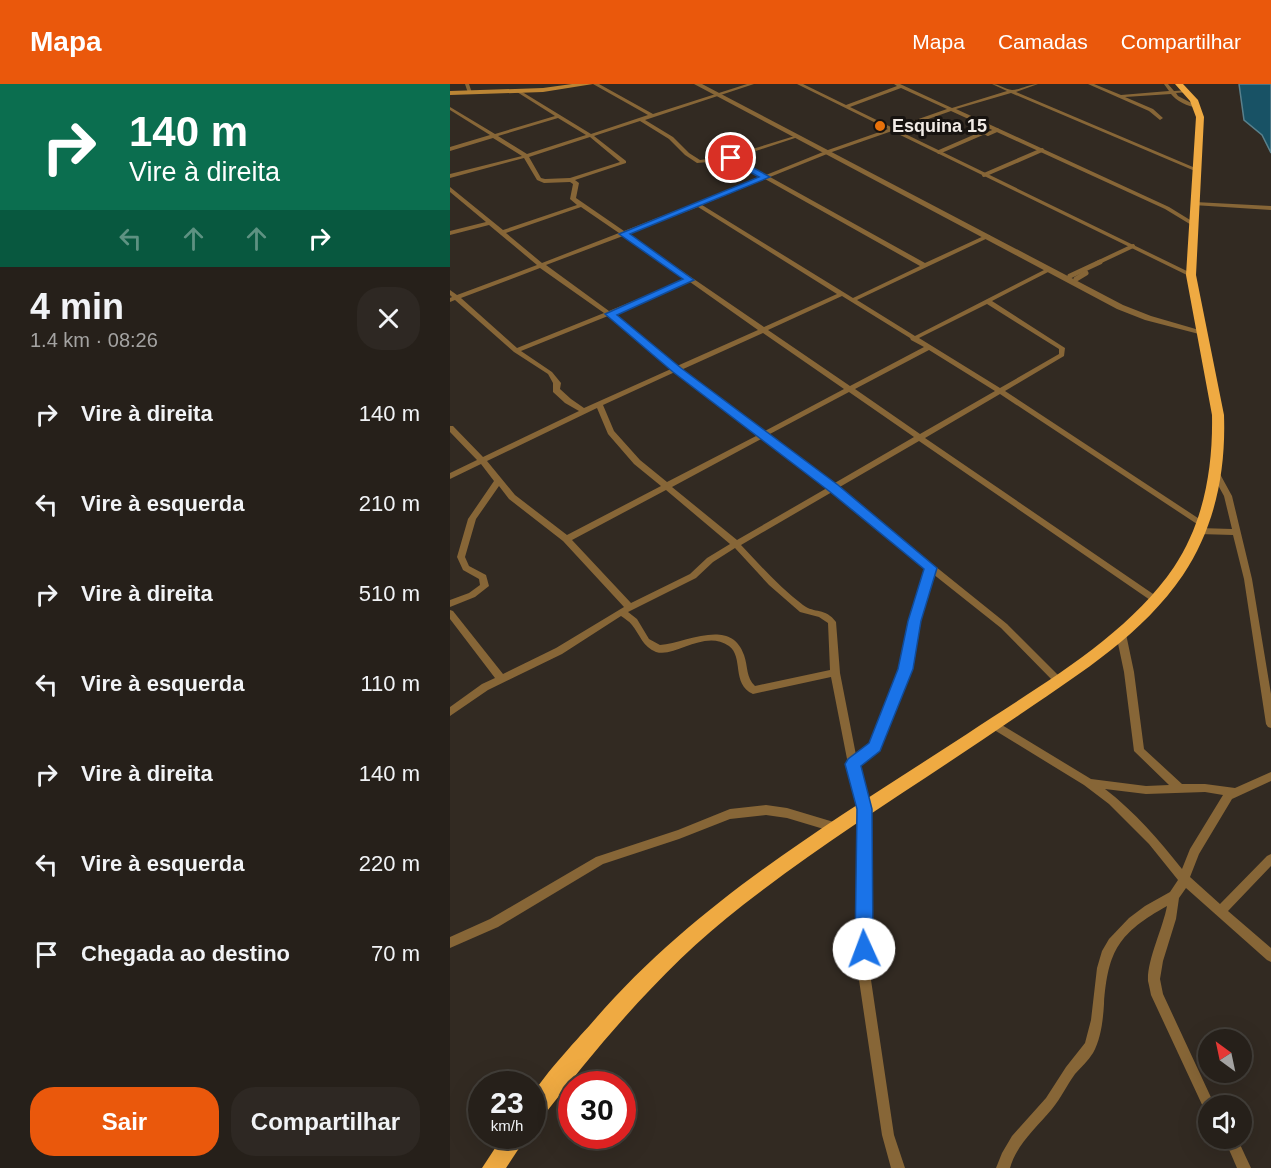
<!DOCTYPE html>
<html lang="pt">
<head>
<meta charset="utf-8">
<style>
	body { margin:0; font-family:Arial,sans-serif; background:#2e2823; color:#f1f3f6; height:100vh; display:flex; flex-direction:column; font-size:22px; white-space:nowrap }
	* { box-sizing:border-box; margin:0 }
	p { font-size:20px; color:#a4a3a2 }
	.icon { flex:none; width:33px; height:33px; fill:none; stroke:currentColor; stroke-width:2; stroke-linecap:round; stroke-linejoin:round }
	.map { position:relative; flex:1; overflow:hidden }
	.side { display:flex; flex-direction:column; background:#26201a; width:450px }
	.side>* { flex:none }
	.hud { background:#0b6e4f; color:#fff; overflow:hidden }
	.needle { width:39px; rotate:327deg }
	.buttons { position:absolute; left:748px; top:945px; display:grid; gap:12px }
	.buttons a { display:grid; place-items:center; width:54px; height:54px; border-radius:50%; background:#26201a; box-shadow:0 6px 24px #0002,0 0 0 2px #423e39; font-size:30px }
	.speed { position:absolute; left:18px; top:987px; display:flex; gap:12px; font-size:30px; font-weight:700; text-align:center }
	.speed>* { display:grid; place-content:center; width:78px; height:78px; border-radius:50%; background:#26201a; box-shadow:0 6px 24px #0002,0 0 0 2px #423e39; line-height:1 }
	.speed small { font-size:15px; font-weight:400 }
	.speed .limit { border:9px solid #d22; background:#fff; color:#111 }
	.pin { position:absolute; display:grid; place-items:center; width:51px; height:51px; color:#fff; margin:-26px; border:3px solid #fff; border-radius:50%; box-shadow:0 2px 6px #0007 }
	.me { position:absolute; width:66px; margin:-33px; rotate:358deg; stroke-linejoin:round; filter:drop-shadow(0 0 4px #0008) }
	.turn { display:flex; align-items:center; gap:21px; height:126px; padding:0 30px; font-size:27px }
	.turn .icon { width:78px; height:78px; stroke-width:2.5 }
	.turn b { display:block; font-size:42px; line-height:51px }
	.lanes { display:flex; align-items:center; height:57px; padding:0 30px; background:#0003; justify-content:center; gap:30px; direction:ltr }
	.lanes .off { opacity:.35 }
	.round { display:grid; place-items:center; flex:none; width:63px; height:63px; border-radius:24px; background:#2e2823 }
	.head { display:flex; align-items:center; justify-content:space-between; height:102px; padding:0 30px }
	h1 { font-size:36px; font-weight:800; line-height:45px }
	.action { display:flex; gap:12px; margin-top:auto; padding:12px 30px }
	.action a { flex:1; height:69px; border-radius:24px; background:#ea580c; color:#fff; font-size:24px; font-weight:800; line-height:69px; text-align:center }
	.action a+a { background:#2e2823; color:#f1f3f6 }
	ul { padding:0; list-style:none }
	li { display:flex; align-items:center; gap:18px; height:90px; padding:0 30px }
	li div { flex:1 }
	li b { display:block; font-size:22px }
	li em { font-style:normal }
	header { display:flex; align-items:center; gap:36px; box-sizing:border-box; height:84px; padding:0 30px; background:#ea580c; color:#fff }
	header strong { font-size:28px }
	nav { display:flex; gap:33px; margin-inline-start:auto; font-size:21px }
	main { display:flex; flex:1; min-height:0 }
	.map>svg:first-child { display:block }
	.water { fill:#185265; stroke:#59808c; stroke-width:1.5 }
	.lines { fill:none; stroke-linecap:round; stroke-linejoin:round }
	.pedestrian-far1 { stroke:#876637; stroke-width:4 }
	.pedestrian { stroke:#876637; stroke-width:5 }
	.minor { fill:#876637; fill-rule:evenodd }
	.tertiary { fill:#876637; fill-rule:evenodd }
	.secondary { fill:#bb8535; fill-rule:evenodd }
	.trunk { fill:#efaa42; fill-rule:evenodd }
	.route { fill:#1a73e8; stroke:#114b97; stroke-width:1.5 }
	.food-dot { fill:#e8710a; stroke:#171310; stroke-width:2 }
	.labels { text-anchor:middle; stroke-width:6; stroke-linejoin:round; paint-order:stroke }
	.far-poi-label { font-size:18px; font-weight:bold; fill:#f1ebe6; stroke:#171310; text-anchor:start }
</style>
</head>
<body>
<header>
<strong>Mapa</strong>
<nav><a>Mapa</a><a>Camadas</a><a>Compartilhar</a></nav>
</header>
<main>
<section class="side">
<div class="hud">
<div class="turn"><svg class="icon" aria-label="right" viewBox="0 0 24 24"><path d="M7 20v-9h11M14 6l5 5-5 5"/></svg><div><b>140 m</b>Vire à direita</div></div>
<div class="lanes"><svg class="icon off" aria-label="left" viewBox="0 0 24 24"><path d="M17 20v-9H6M10 6l-5 5 5 5"/></svg><svg class="icon off" aria-label="ahead" viewBox="0 0 24 24"><path d="M12 20V5M6 11l6-6 6 6"/></svg><svg class="icon off" aria-label="ahead" viewBox="0 0 24 24"><path d="M12 20V5M6 11l6-6 6 6"/></svg><svg class="icon" aria-label="right" viewBox="0 0 24 24"><path d="M7 20v-9h11M14 6l5 5-5 5"/></svg></div>
</div>
<div class="head"><div><h1>4 min</h1><p>1.4 km · 08:26</p></div><a class="round"><svg class="icon" aria-label="close" viewBox="0 0 24 24"><path d="M6 6l12 12M18 6L6 18"/></svg></a></div>
<ul>
<li><svg class="icon" aria-label="right" viewBox="0 0 24 24"><path d="M7 20v-9h11M14 6l5 5-5 5"/></svg><div><b>Vire à direita</b></div><em>140 m</em></li>
<li><svg class="icon" aria-label="left" viewBox="0 0 24 24"><path d="M17 20v-9H6M10 6l-5 5 5 5"/></svg><div><b>Vire à esquerda</b></div><em>210 m</em></li>
<li><svg class="icon" aria-label="right" viewBox="0 0 24 24"><path d="M7 20v-9h11M14 6l5 5-5 5"/></svg><div><b>Vire à direita</b></div><em>510 m</em></li>
<li><svg class="icon" aria-label="left" viewBox="0 0 24 24"><path d="M17 20v-9H6M10 6l-5 5 5 5"/></svg><div><b>Vire à esquerda</b></div><em>110 m</em></li>
<li><svg class="icon" aria-label="right" viewBox="0 0 24 24"><path d="M7 20v-9h11M14 6l5 5-5 5"/></svg><div><b>Vire à direita</b></div><em>140 m</em></li>
<li><svg class="icon" aria-label="left" viewBox="0 0 24 24"><path d="M17 20v-9H6M10 6l-5 5 5 5"/></svg><div><b>Vire à esquerda</b></div><em>220 m</em></li>
<li><svg class="icon" aria-label="arrive" viewBox="0 0 24 24"><path d="M6 21V4h12l-3 4 3 4H6"/></svg><div><b>Chegada ao destino</b></div><em>70 m</em></li>
</ul>
<div class="action"><a>Sair</a><a>Compartilhar</a></div>
</section>
<div class="map">
<svg width="821" height="1084" viewBox="0 0 821 1084">
	<rect width="100%" height="100%" fill="#322a22"/>
	<path class="water" d="M789,0H821V69L812,51L794,36Z"/>
	<g class="lines">
		<g class="pedestrian-far1">
			<path d="M489,68L535,48L538,50L547,46"/>
			<path d="M534,91L592,66"/>
			<path d="M647,179L683,162"/>
		</g>
		<g class="pedestrian">
			<path d="M620,192L650,178"/>
			<path d="M626,195L636,189"/>
		</g>
		<g class="minor">
			<path d="M15,0H19L22,9H18Z"/>
			<path d="M143,0H149L203,30L297,0H304L195,36L223,53L239,69L250,76L280,72L348,51V53L285,74L316,91L378,66L438,45L347,0H353L396,21L447,2L444,0H450L502,24L557,7L542,0C549,0 555,5 562,6C570,6 579,0 588,0L566,8L750,86L745,87L561,9L506,25L719,123L745,139V141L743,142L715,125L501,27L447,46L743,190V192L741,193L442,47L382,68L320,93L475,179L536,151H540V153L407,216L465,252L598,184H602V186L542,217L615,264L614,272L555,307L757,440L753,443L750,442L550,310L475,354L709,514L710,516L709,518H703L469,357L388,404L557,540L613,596L611,599H605L551,544L483,490L468,537L460,585L430,662L429,665L408,681L420,725L419,846L421,896L444,1051L455,1084H441L432,1051L409,896L407,846L410,725L398,680L381,593L303,610C281,600 294,573 279,562C254,545 226,574 206,568C193,563 190,551 182,541C179,537 175,535 171,532L112,570L38,606L0,632V623L32,600L45,594L0,535V526L3,527L53,590L106,564L174,523L113,457L59,415L49,402L26,435L15,473L19,482L36,491L39,502L25,513L0,523V516L19,509L30,501L29,495L13,486L7,473L18,435L44,397L31,380L0,395V389L27,376L0,348V342H3L33,373L129,327L115,319L103,308V299L98,290L64,268L5,216L0,218V214L2,213L0,211V206L7,211L87,181L39,141L0,151V147L36,138L0,108V103L53,146L127,121L120,115L123,100L120,98L94,99L87,96L74,74L0,94V90L72,72L43,54L0,67V63L40,51L0,26V23L45,50L105,32L67,8V6H69L141,50L198,31ZM451,4L497,25L443,44L400,23ZM108,34L136,51L77,70L48,52ZM190,37L219,55L235,71L247,79L280,76L311,93L174,147L126,114L129,99L125,96L176,79V77L144,52ZM140,53L170,78L120,94L95,95L91,94L79,73ZM315,95L470,182L403,214L252,121ZM131,123L169,149L92,179L56,149ZM248,123L387,210L314,243L178,150ZM173,152L236,195L159,227L96,181ZM90,184L154,229L67,264L11,214ZM240,198L308,246L227,282L163,230ZM392,212L460,254L461,256L474,263L400,302L318,246ZM537,220L609,265V270L550,304L469,254ZM158,232L221,285L134,324L121,315L110,305L111,299L102,288L71,267ZM313,249L394,305L313,348L231,286ZM479,266L545,307L470,350L405,305ZM225,288L308,351L217,398L190,376L164,347L153,321ZM399,308L464,353L383,400L318,351ZM147,324L158,350L184,380L211,402L117,451L65,411L37,377ZM313,354L377,404L287,456L222,403ZM216,406L280,460L257,474L240,490L181,519L122,456ZM382,408L477,484L460,537L450,585L421,659L406,671L390,589L386,538C375,523 365,530 353,521C330,504 311,482 291,461ZM285,464L319,501L350,528L369,533L378,539L380,586L305,602C296,594 298,582 294,571C281,533 236,559 210,561L199,555L187,535L178,528L246,494L263,478Z"/>
			<path d="M638,0H644L671,11L719,7L714,0H718L724,7L739,6V8L726,9L728,12L749,23C742,25 726,17 721,10L675,13L703,25L713,34L710,36L699,27Z"/>
			<path d="M745,118L821,122V126L743,121V119Z"/>
			<path d="M767,389L770,390L782,412L802,495L821,610V644L818,643L816,640L794,495L783,451L749,450L745,447L749,444L782,445L774,412L763,392Z"/>
			<path d="M671,547L674,548L676,550L684,588L694,665L732,700H755L785,704L821,688V697L782,715L749,770L740,793L770,820L817,772L821,770V782L778,827L821,864V878L817,876L736,804L729,814L726,835L713,877L710,895L713,910L765,1022H759V1029L755,1027L701,911C700,906 699,901 698,897C697,876 713,844 717,822C669,849 658,866 654,920C653,936 651,955 643,969C638,977 631,983 625,990C617,1001 611,1014 602,1025C586,1044 567,1060 560,1084H546L552,1069L562,1052L596,1014L616,983L635,959L641,936L647,884L652,867L659,855L679,834L695,822L720,808L728,796L699,760L659,720L634,701L541,644L539,641L541,638L544,637L547,638L641,695L696,702L719,701L684,667L674,588L666,550L668,548ZM655,705L696,710L755,708L773,711L740,765L732,785C709,756 685,728 655,705Z"/>
			<path d="M316,721L337,724L387,739L391,741L392,744L391,747L387,749L337,734L316,731L280,735L229,755L153,780L48,843L0,864V853L40,835L146,773L228,746L280,725Z"/>
			<path d="M774,1054H787L801,1084H787Z"/>
		</g>
		<path class="tertiary" d="M244,0H252L673,221L701,232L756,248L752,251L749,250L695,236L667,225Z"/>
		<path class="secondary" d="M122,0H143L93,8L0,11V7L93,4Z"/>
		<g class="trunk">
			<path d="M725,0H733L748,16L754,33L746,191L774,331C776,388 765,443 733,491C693,550 632,588 575,627C481,692 383,751 293,821C214,882 151,958 90,1036L82,1038C82,1030 81,1021 82,1013C85,1001 129,953 140,941C246,817 382,738 517,650C587,603 676,554 724,483C754,438 763,384 762,331L736,191L746,33L740,17Z"/>
			<path d="M53,1052H77L56,1084H32Z"/>
		</g>
	</g>
	<path class="route" d="M278,73H284L320,93L180,150L244,196L167,231L231,284L388,401L487,484L471,537L463,585L430,667L411,682L422,725L423,865L420,871L414,873L408,871L405,865L407,725L395,680L398,675L419,659L448,585L458,537L474,485L379,407L223,288L155,230L233,195L169,150L309,93L278,76Z"/>
	<circle class="food-dot" cx="430" cy="42" r="6"/>
	<g class="labels">
		<g class="far-poi-label">
			<text x="442" y="48">Esquina 15</text>
		</g>
	</g>
</svg>
<div class="buttons">
<a><svg class="needle" viewBox="-14 -14 28 28"><path d="M0-13l5 13h-10z" fill="#e53935"/><path d="M0 13l5-13h-10z" fill="#a4a3a2"/></svg></a>
<a><svg class="icon" aria-label="sound" viewBox="0 0 24 24"><path d="M4 9h4l5-4v14l-5-4H4zM17 9q2 3 0 6"/></svg></a>
</div>
<div class="speed"><div>23<small>km/h</small></div><div class="limit">30</div></div>
<div class="pin" style="left:281px;top:74px;background:#d93025"><svg class="icon" aria-label="arrive" viewBox="0 0 24 24"><path d="M6 21V4h12l-3 4 3 4H6"/></svg></div>
<svg class="me" style="left:414px;top:865px" viewBox="-20 -20 40 40"><circle r="19" fill="#fff"/><path d="M0-13L10 11 0 6-10 11z" fill="#1a73e8"/></svg>
</div>
</main>
</body>
</html>
